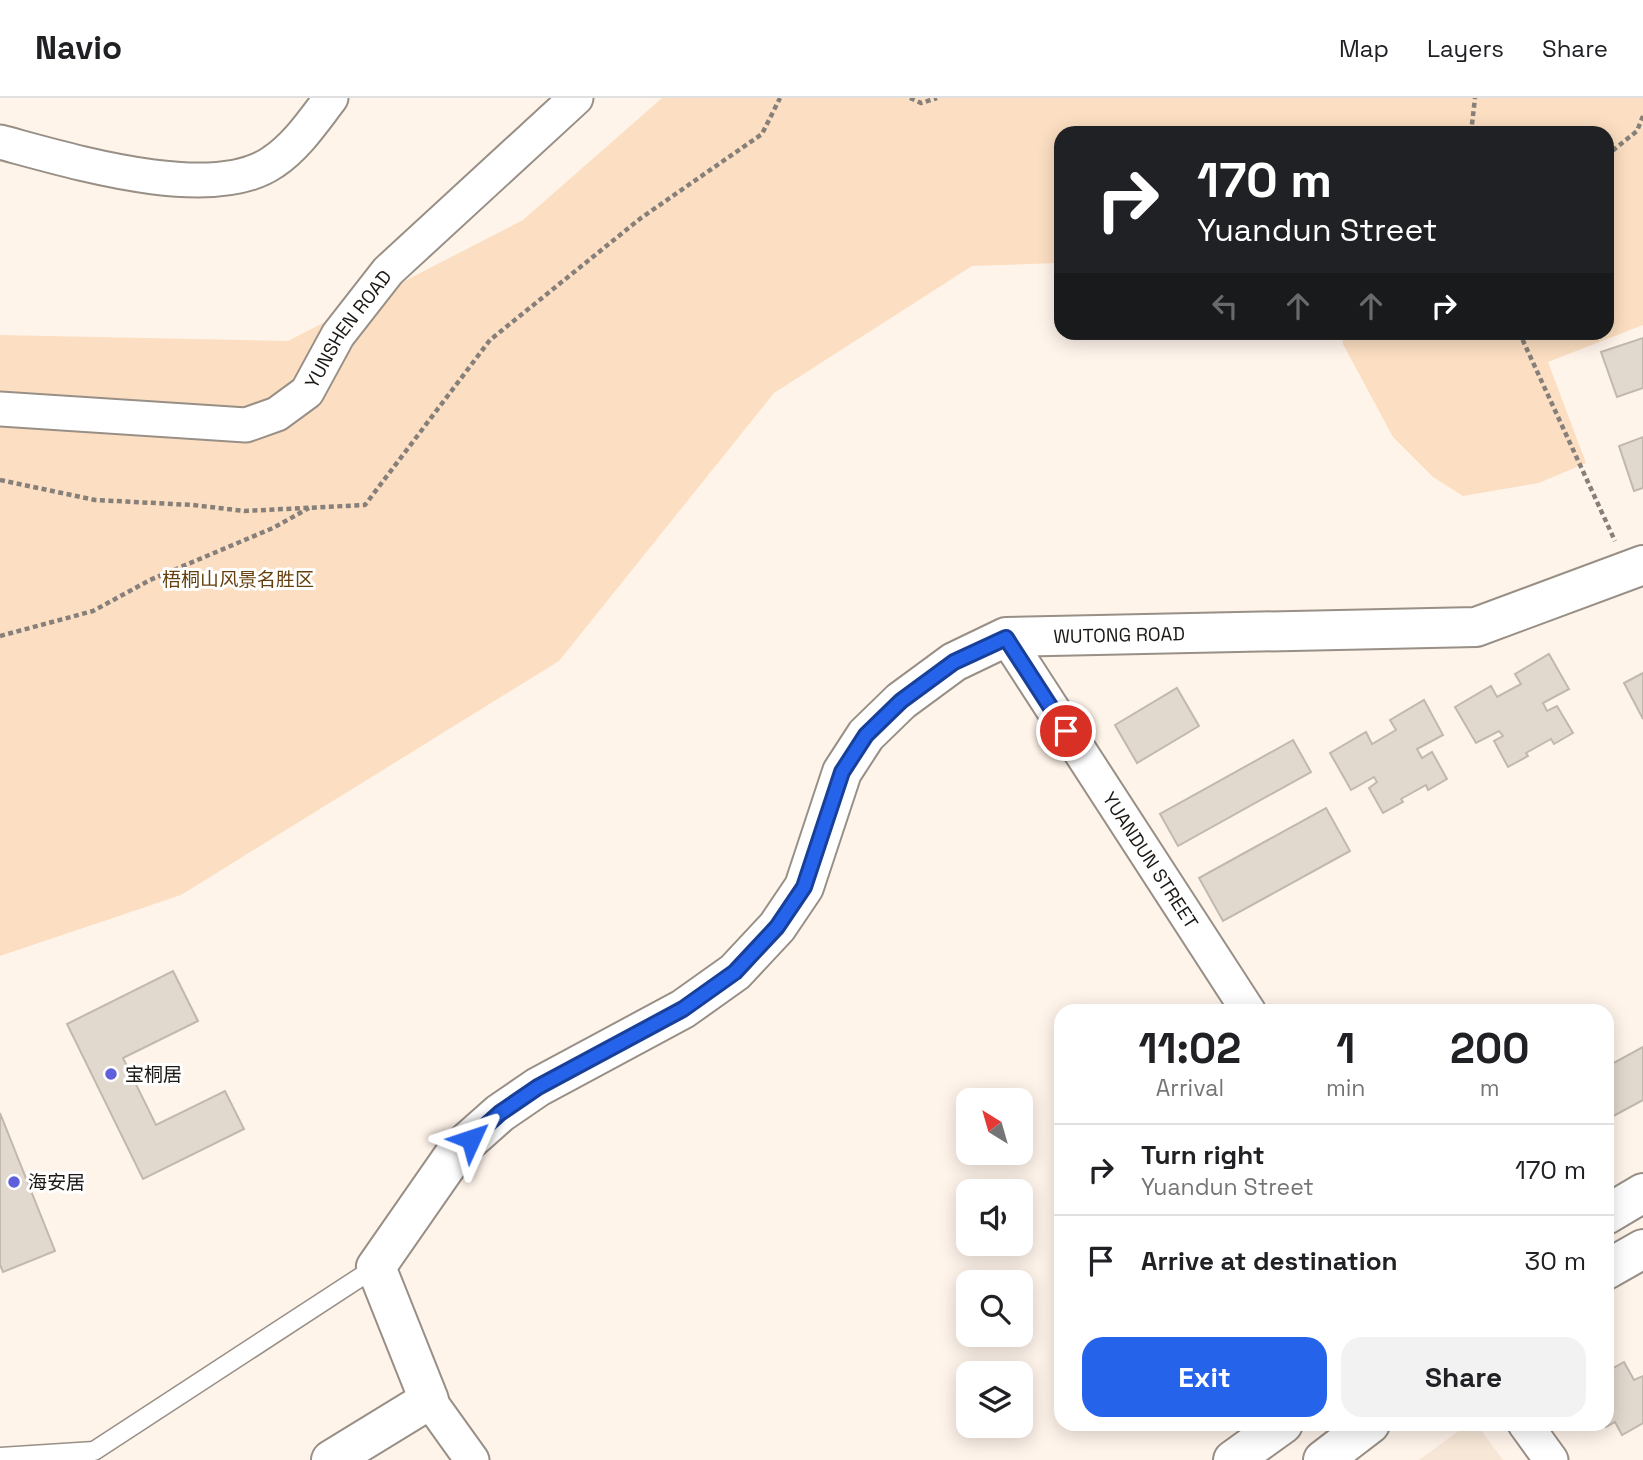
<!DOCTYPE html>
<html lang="en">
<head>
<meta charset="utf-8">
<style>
	body { margin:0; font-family:"Space Grotesk","Noto Sans SC",sans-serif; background:#f2f2f2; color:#202124; height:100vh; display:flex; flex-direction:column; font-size:26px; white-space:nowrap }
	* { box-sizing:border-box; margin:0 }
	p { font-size:23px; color:#757577 }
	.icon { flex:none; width:38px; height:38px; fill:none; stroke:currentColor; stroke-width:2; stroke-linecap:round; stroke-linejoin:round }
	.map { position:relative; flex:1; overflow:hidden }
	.side { position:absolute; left:1054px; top:906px; width:560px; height:427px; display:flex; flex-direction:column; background:#fff; border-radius:21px; box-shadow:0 4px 18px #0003 }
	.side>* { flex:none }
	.hud { position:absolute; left:1054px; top:28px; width:560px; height:214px; border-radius:21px; box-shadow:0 4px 18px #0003; background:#202124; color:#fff; overflow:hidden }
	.needle { width:46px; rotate:323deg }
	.controls { position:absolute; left:956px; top:990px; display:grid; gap:14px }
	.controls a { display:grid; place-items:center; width:77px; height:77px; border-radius:14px; background:#fff; box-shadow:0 4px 18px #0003; font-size:35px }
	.pin { position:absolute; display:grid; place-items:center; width:60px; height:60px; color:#fff; margin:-30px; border:4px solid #fff; border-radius:50%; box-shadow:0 2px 7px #0007 }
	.me { position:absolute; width:77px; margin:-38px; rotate:48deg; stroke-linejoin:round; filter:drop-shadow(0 0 5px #0008) }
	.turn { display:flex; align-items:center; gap:24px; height:147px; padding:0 28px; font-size:32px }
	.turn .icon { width:91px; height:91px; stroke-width:2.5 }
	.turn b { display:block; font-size:49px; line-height:60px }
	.lanes { display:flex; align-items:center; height:66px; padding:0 28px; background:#0003; justify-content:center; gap:35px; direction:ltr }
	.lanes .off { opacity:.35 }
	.eta { display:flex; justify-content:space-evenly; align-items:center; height:119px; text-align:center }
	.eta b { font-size:42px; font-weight:600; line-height:49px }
	.button { display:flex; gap:14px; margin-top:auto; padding:14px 28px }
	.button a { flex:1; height:80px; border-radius:21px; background:#2563eb; color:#fff; font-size:28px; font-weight:600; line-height:80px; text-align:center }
	.button a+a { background:#f2f2f2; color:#202124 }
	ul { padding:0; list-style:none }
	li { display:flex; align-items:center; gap:21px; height:91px; padding:0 28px; border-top:2px solid #e0e0e0 }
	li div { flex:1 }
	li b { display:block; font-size:26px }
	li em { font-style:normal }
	header { display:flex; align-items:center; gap:42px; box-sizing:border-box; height:98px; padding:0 35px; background:#fff; border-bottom:2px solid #e0e0e0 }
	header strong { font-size:33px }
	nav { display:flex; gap:38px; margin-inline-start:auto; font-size:24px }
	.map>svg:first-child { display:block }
	.built { fill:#f7e7d7 }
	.green { fill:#fcdfc2 }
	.building { fill:#e1d8ce; stroke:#c1b8ae; stroke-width:2 }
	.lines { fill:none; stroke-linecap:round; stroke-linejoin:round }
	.service-casing { stroke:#988f86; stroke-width:21 }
	.minor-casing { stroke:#988f86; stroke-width:37 }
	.tertiary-casing { stroke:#988f86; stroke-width:42 }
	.primary-casing { stroke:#988f86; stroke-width:42 }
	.path { stroke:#87807a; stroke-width:4.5; stroke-dasharray:5 3.5; stroke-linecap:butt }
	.service { stroke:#fff; stroke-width:18 }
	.minor { stroke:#fff; stroke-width:33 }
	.tertiary { stroke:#fff; stroke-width:38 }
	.primary { stroke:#fff; stroke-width:38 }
	.route-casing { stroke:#184099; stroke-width:18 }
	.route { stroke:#2563eb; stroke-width:12 }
	.poi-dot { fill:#5d60d8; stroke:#fff; stroke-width:2.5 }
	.labels { text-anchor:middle; stroke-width:6; stroke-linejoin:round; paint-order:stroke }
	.street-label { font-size:19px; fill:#1c1815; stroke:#fff }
	.park-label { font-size:19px; fill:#653f0d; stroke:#fff }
	.poi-label { font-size:19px; fill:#1c1815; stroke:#fff; text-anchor:start }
</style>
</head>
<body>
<header>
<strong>Navio</strong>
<nav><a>Map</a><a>Layers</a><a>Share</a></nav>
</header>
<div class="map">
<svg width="1643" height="1362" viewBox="0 0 1643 1362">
	<rect width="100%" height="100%" fill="#fff4ea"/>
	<path class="built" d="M1468,1326L1477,1327L1503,1362H1419Z"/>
	<path class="green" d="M662,0H1643V227L1548,264L1586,365L1539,385L1463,398L1433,379L1393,339L1343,246L1342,235L1606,234V35H1060V165L972,168L774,295L559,563L181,797L0,858V237L288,243L523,122Z"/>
	<g class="building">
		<path d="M1643,240V290L1617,299L1601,254Z"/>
		<path d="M1643,339V390L1634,393L1619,348Z"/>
		<path d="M1549,556L1569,591L1543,605L1547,613L1557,608L1573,635L1554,646L1551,641L1526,655L1528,658L1508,669L1494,643L1503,638L1499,633L1476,645L1455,609L1491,588L1497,599L1521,586L1515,576Z"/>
		<path d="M1643,575V621L1624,585Z"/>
		<path d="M1177,590L1199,628L1137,665L1115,627Z"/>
		<path d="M1424,602L1443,637L1417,651L1422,660L1432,654L1447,681L1428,692L1426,687L1401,701L1403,704L1383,715L1369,690L1377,684L1374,679L1351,692L1330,655L1366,634L1372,646L1396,632L1390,622Z"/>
		<path d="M1293,642L1311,674L1178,748L1160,716Z"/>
		<path d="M1326,710L1350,753L1223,823L1199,780Z"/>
		<path d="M173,873L198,923L123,960L156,1027L225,993L244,1031L143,1081L67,926Z"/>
		<path d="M1643,949V1002L1606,1022V969Z"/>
		<path d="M0,1015L55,1153L3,1174L0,1167Z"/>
		<path d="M1624,1264L1634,1282L1643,1278V1325L1622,1337L1615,1324L1606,1329L1604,1326H1606V1274Z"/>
	</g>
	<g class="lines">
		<g class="service-casing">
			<path id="service" d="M0,1359L94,1353L376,1169"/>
		</g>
		<g class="minor-casing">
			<g id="minor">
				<path d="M0,44C68,62 212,107 273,64C297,48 314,22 331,0"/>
				<path id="s1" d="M0,311L246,327L277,316L307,294L338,237L388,173L576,0"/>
				<path id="s2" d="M1006,539L1249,914"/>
				<path d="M429,1302L472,1362"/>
				<path d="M1525,1326L1551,1362"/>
			</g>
		</g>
		<g class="tertiary-casing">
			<g id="tertiary">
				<path id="s3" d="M331,1362L429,1302L376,1169L456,1054L500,1015L538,989L683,911L735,874L777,829L804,789L842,674L866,637L901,603L954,564L1006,539L1476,529L1643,467"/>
			</g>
		</g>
		<g class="primary-casing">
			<g id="primary">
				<path d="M1606,1117L1643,1095"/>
				<path d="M1606,1172L1643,1151"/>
				<path d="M1233,1362L1283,1326"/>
				<path d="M1323,1362L1370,1326"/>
			</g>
		</g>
		<g class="path">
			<path d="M910,0L921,5L937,0"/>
			<path d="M1471,35L1475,0"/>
			<path d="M1606,58L1637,33L1643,18"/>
			<path d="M1519,234L1615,443"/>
			<path d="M0,382L95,402L193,407L244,413L365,407L490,242L641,120L762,36L780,0"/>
			<path d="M0,538L93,513L150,482L273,430L309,410"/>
		</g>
		<use href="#service" class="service"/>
		<use href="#minor" class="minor"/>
		<use href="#tertiary" class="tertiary"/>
		<use href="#primary" class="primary"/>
	</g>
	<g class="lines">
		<g class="route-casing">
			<path id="route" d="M471,1041L500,1015L538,989L683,911L735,874L777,829L804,789L842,674L866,637L901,603L954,564L1006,540L1066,633"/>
		</g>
		<use href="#route" class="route"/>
	</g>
	<g class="poi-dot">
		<circle cx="111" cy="976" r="7"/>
		<circle cx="14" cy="1084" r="7"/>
	</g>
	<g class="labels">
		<g class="street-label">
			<text dy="7" stroke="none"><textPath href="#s1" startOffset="392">YUNSHEN ROAD</textPath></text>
			<text dy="7" stroke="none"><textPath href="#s3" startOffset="1292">WUTONG ROAD</textPath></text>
			<text dy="7" stroke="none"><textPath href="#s2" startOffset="266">YUANDUN STREET</textPath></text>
		</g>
		<g class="park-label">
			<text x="238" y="488">梧桐山风景名胜区</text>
		</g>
		<g class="poi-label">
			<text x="125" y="983">宝桐居</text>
			<text x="28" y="1091">海安居</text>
		</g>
	</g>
</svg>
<div class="controls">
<a><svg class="needle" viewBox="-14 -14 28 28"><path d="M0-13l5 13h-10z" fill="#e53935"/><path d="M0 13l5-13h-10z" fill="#757577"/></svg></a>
<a><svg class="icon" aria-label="sound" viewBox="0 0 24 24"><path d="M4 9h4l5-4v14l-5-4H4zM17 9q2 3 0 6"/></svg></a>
<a><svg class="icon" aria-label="search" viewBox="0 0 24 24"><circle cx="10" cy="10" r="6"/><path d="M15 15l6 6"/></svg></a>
<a><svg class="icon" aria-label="layers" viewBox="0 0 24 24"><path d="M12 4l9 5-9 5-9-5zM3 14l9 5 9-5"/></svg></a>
</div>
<div class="pin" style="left:1066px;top:633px;background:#d93025"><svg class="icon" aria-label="arrive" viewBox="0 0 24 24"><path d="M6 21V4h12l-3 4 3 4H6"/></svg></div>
<svg class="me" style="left:471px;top:1041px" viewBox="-20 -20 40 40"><path d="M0-17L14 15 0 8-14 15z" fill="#2563eb" stroke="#fff" stroke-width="4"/></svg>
<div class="hud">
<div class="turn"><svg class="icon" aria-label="right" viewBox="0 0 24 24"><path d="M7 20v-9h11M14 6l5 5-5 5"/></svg><div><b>170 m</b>Yuandun Street</div></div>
<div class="lanes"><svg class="icon off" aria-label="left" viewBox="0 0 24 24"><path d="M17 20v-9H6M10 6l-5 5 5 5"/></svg><svg class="icon off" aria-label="ahead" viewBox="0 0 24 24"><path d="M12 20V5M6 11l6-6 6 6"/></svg><svg class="icon off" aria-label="ahead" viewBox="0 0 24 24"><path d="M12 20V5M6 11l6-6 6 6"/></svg><svg class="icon" aria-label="right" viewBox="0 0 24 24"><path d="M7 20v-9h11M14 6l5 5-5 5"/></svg></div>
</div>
<section class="side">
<div class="eta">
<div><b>11:02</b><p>Arrival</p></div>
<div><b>1</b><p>min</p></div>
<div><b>200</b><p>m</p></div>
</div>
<ul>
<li><svg class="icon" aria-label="right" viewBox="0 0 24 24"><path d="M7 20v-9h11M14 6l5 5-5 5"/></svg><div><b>Turn right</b><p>Yuandun Street</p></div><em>170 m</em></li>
<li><svg class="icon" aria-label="arrive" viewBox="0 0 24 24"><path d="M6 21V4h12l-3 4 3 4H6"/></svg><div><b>Arrive at destination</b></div><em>30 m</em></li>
</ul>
<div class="button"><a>Exit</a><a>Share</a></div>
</section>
</div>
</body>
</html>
